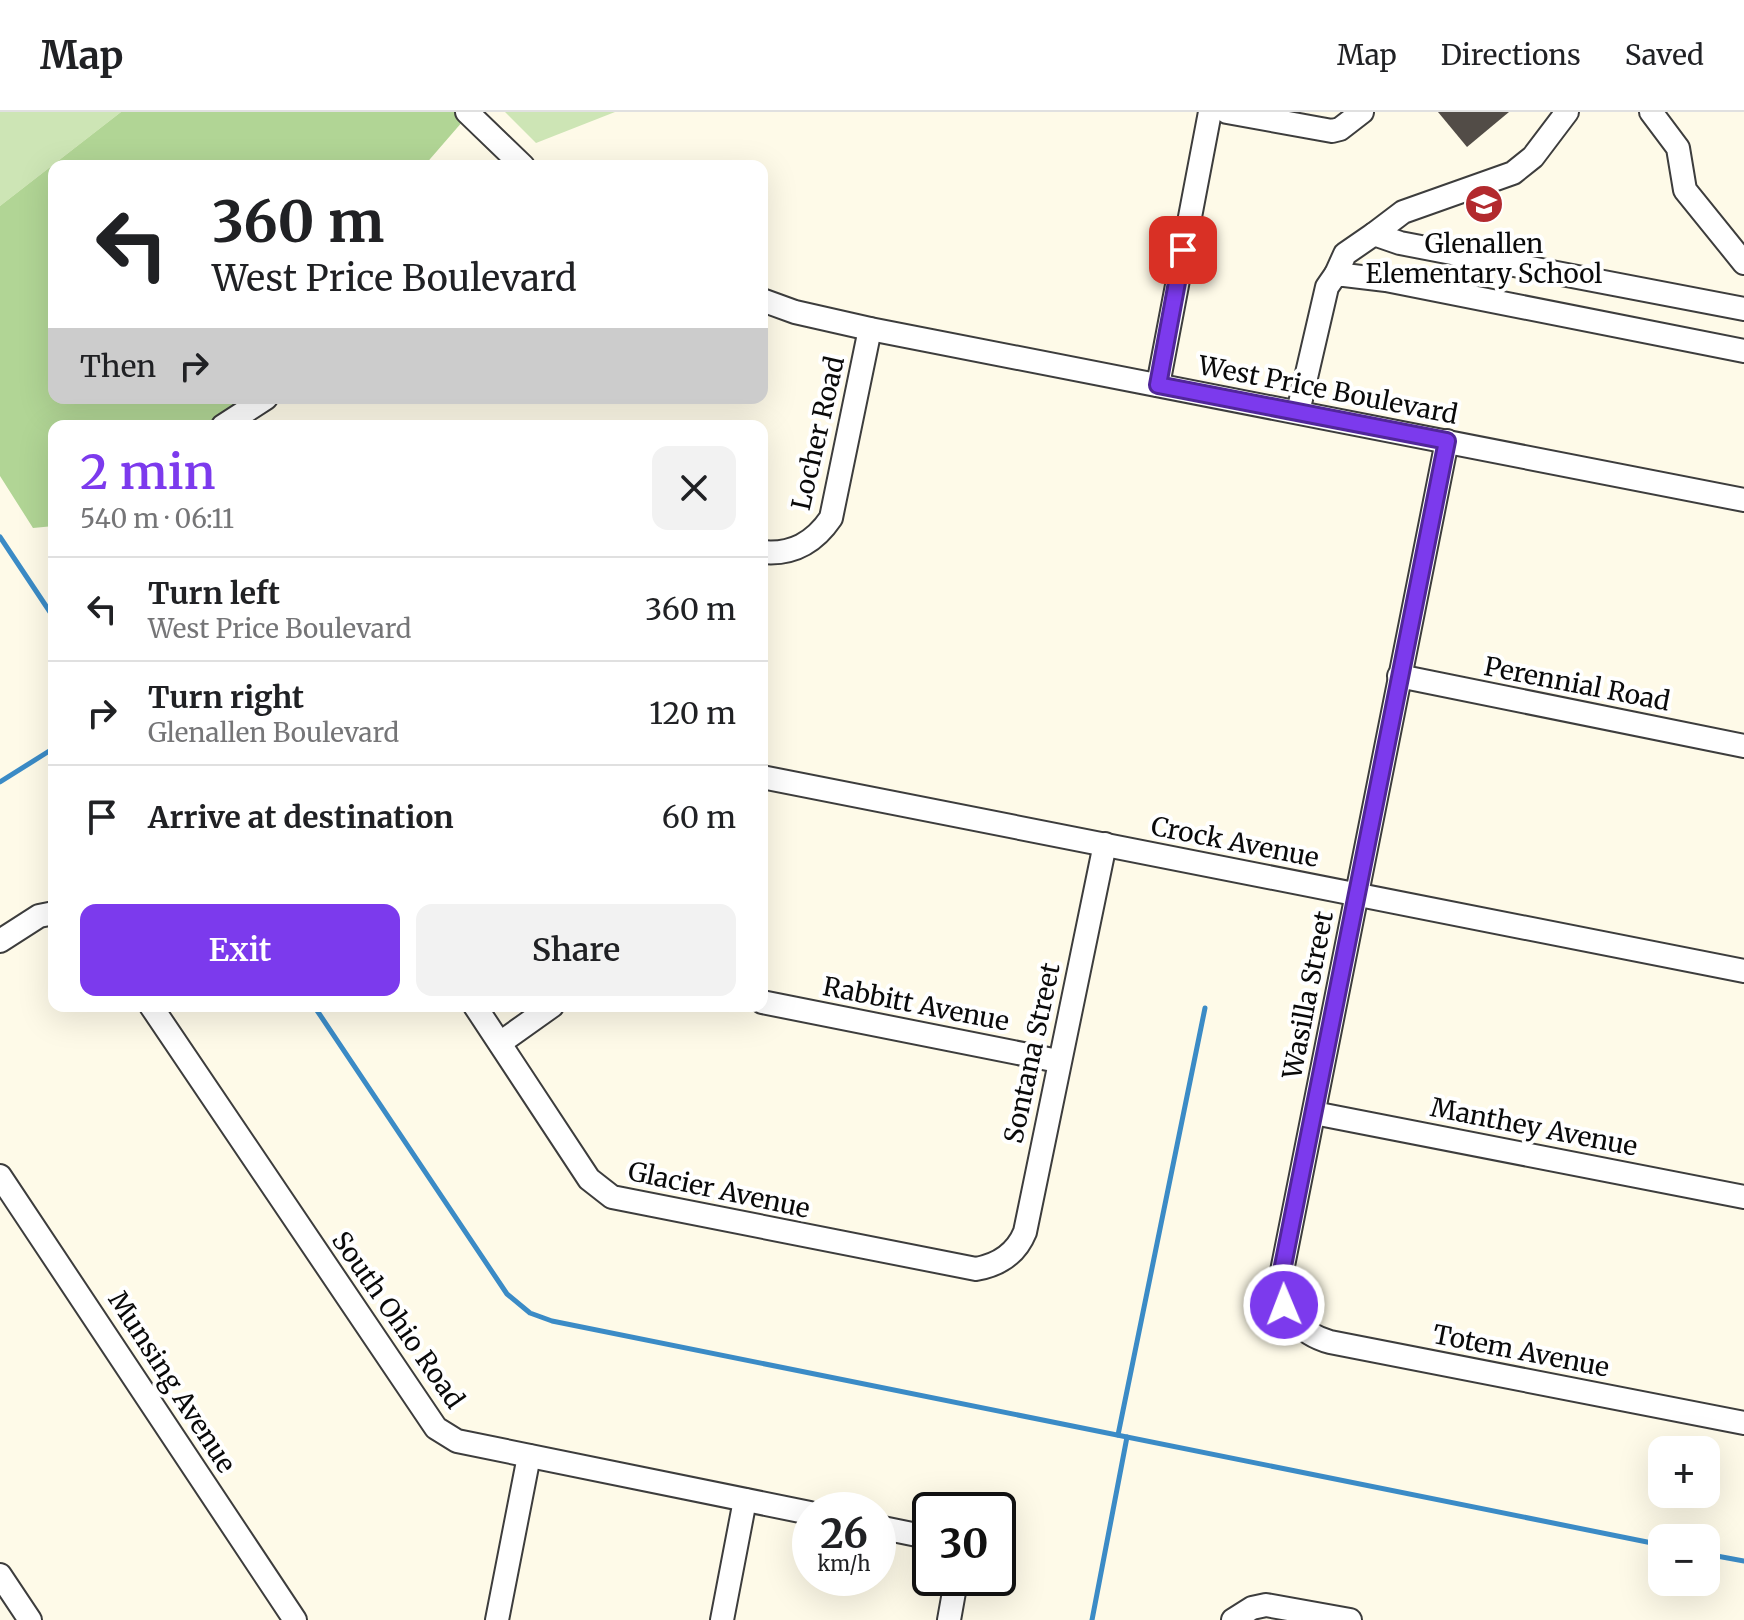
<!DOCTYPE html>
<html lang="en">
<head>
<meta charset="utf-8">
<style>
	body { margin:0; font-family:Merriweather,serif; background:#f2f2f2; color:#202124; height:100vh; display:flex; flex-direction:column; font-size:30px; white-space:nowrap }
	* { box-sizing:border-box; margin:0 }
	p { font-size:26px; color:#757577 }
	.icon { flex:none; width:44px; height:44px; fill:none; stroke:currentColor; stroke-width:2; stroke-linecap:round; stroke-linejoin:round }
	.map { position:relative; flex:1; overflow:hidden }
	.details { position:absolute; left:48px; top:308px; width:720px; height:592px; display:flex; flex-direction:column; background:#fff; border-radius:16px; box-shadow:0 8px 32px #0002 }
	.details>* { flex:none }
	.top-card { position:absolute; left:48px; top:48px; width:720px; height:244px; border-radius:16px; box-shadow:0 8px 32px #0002; background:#fff; color:#202124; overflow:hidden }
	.controls { position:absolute; left:1648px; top:1324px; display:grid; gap:16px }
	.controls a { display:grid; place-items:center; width:72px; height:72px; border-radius:16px; background:#fff; box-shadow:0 8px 32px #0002; font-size:40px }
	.speed { position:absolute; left:792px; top:1380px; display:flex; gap:16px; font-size:40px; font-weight:700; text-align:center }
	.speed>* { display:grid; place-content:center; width:104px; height:104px; border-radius:50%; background:#fff; box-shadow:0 8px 32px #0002; line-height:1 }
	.speed small { font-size:20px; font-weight:400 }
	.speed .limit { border:4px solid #111; border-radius:12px; background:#fff; color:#111 }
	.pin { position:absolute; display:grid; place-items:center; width:68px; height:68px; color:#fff; margin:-34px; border-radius:16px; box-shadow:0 4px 12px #0006 }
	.me { position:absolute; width:88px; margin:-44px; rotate:359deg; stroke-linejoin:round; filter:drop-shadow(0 0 6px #0008) }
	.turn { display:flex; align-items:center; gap:28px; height:168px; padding:0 32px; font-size:36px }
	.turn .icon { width:104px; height:104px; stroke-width:2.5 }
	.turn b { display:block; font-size:56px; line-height:68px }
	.then { display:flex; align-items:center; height:76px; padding:0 32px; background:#0003; gap:16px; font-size:30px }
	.round { display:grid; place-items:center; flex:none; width:84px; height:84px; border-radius:16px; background:#f2f2f2 }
	.headline { display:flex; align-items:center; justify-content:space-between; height:136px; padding:0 32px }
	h1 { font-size:48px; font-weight:600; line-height:60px; color:#7c3aed }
	.primary-button { display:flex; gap:16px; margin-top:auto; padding:16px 32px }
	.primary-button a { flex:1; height:92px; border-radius:16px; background:#7c3aed; color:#fff; font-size:32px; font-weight:600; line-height:92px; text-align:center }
	.primary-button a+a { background:#f2f2f2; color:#202124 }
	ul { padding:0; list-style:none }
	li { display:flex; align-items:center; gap:24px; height:104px; padding:0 32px; border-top:2px solid #e0e0e0 }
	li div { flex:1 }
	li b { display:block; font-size:30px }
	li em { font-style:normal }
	header { display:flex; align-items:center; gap:48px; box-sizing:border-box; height:112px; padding:0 40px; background:#fff; border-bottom:2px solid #e0e0e0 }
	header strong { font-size:38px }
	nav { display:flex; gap:44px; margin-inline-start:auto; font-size:28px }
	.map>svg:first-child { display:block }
	.green { fill:#cde5b5 }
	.forest { fill:#b1d595 }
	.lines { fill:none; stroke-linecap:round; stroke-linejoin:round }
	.stream { stroke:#3b8bc6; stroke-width:5 }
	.building { fill:#524c47 }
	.minor-casing { stroke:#3d3d3d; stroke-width:26 }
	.minor { stroke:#fff; stroke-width:22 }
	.route-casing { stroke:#51269a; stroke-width:20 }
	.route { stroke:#7c3aed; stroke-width:14 }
	.labels { text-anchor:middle; stroke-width:8; stroke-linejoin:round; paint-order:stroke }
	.poi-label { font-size:26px; fill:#0a0a0a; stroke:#fff }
	.street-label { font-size:26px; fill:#0a0a0a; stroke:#fff }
</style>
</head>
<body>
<header>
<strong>Map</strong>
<nav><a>Map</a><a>Directions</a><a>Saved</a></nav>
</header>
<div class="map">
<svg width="1744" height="1508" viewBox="0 0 1744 1508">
	<rect width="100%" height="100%" fill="#fefae8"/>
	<g class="green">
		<path d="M0,0H121L0,94Z"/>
		<path d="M505,0H615L536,31Z"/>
	</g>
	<path class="forest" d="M121,0H454L463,9L424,54H54V286H249L207,314H54V414L33,416L0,364V94Z"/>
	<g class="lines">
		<g class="stream">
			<path d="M0,425L54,506"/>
			<path d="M0,670L54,636"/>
			<path d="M314,894L507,1182L530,1201L552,1209L1662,1433"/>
			<path d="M1118,1323L1205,896"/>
			<path d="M1706,1442L1744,1449"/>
			<path d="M1092,1508L1127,1325"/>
		</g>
	</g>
	<path class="building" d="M1438,0H1509L1467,35Z"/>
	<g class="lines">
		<g class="minor-casing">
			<g id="minor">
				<path d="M467,0L523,54"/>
				<path d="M1227,0L1332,19L1340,17L1362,0"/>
				<path d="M1651,0L1678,36L1685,78L1744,151"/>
				<path d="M1374,122L1403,100L1513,61L1533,45L1567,0"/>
				<path d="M1336,162L1345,142L1374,122L1400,131L1744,197"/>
				<path d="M762,188L795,200L870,217L1744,388"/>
				<path d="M1158,273L1210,0"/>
				<path d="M1298,300L1327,175L1336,162L1386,168L1744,239"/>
				<path d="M223,314L266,286"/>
				<path d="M1447,329L1280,1169C1281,1200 1301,1222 1330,1230L1744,1311"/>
				<path d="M762,440C792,443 814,431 831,406L870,217"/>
				<path d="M1399,564L1744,634"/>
				<path d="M762,665L1744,859"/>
				<path d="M0,829L39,804L54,801"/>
				<path d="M762,890L1058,949"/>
				<path d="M151,894L436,1316L457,1329L810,1401"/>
				<path d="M475,894L589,1067L612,1085L976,1157C999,1153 1016,1142 1025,1120L1105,732"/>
				<path d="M500,931L552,894"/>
				<path d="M1314,1001L1744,1085"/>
				<path d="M0,1064L295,1508"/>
				<path d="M878,1415L922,1424L930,1428"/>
				<path d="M0,1463L30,1508"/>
				<path d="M497,1508L529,1344"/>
				<path d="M722,1508L745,1388"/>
				<path d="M949,1508L954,1480L953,1466"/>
				<path d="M1233,1508L1252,1496L1266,1493L1350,1508"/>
			</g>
		</g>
		<use href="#minor" class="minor"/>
	</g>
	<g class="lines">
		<g class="route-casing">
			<path id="route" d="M1183,138L1158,273L1447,329L1280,1169L1284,1193"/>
		</g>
		<use href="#route" class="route"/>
	</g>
	<defs>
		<g id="school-disc" transform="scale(2)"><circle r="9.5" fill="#b22a2e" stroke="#fff"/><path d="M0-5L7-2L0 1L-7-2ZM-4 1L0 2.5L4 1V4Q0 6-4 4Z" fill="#fff"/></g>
	</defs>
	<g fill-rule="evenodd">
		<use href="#school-disc" x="1484" y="92"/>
	</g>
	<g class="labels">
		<g class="poi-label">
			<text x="1484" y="141">Glenallen<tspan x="1484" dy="30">Elementary School</tspan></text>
		</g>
		<g class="street-label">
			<text transform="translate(1328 278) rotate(11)" y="9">West Price Boulevard</text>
			<text transform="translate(818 321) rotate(-77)" y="9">Locher Road</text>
			<text transform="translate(1577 572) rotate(11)" y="9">Perennial Road</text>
			<text transform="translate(1235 730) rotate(11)" y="9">Crock Avenue</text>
			<text transform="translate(1308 883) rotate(-79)" y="9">Wasilla Street</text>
			<text transform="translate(916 892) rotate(11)" y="9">Rabbitt Avenue</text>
			<text transform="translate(1032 941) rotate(-78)" y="9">Sontana Street</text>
			<text transform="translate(1534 1015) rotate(11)" y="9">Manthey Avenue</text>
			<text transform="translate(719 1078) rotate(12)" y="9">Glacier Avenue</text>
			<text transform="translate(398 1208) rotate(55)" y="9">South Ohio Road</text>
			<text transform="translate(1521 1239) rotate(11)" y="9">Totem Avenue</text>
			<text transform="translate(172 1270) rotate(57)" y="9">Munsing Avenue</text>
		</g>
	</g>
</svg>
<div class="controls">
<a>+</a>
<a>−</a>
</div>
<div class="speed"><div>26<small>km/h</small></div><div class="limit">30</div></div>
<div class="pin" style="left:1183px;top:138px;background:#d93025"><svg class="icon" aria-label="arrive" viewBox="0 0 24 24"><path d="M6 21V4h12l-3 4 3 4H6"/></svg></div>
<svg class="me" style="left:1284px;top:1193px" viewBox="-20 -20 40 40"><circle r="17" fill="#7c3aed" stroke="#fff" stroke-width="3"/><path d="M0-11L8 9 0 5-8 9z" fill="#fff"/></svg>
<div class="top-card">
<div class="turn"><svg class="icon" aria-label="left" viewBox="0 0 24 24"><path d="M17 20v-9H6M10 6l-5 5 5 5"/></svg><div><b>360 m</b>West Price Boulevard</div></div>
<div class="then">Then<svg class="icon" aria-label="right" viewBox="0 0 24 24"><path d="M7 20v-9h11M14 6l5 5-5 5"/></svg></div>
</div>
<section class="details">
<div class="headline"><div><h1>2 min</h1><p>540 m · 06:11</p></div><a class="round"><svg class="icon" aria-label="close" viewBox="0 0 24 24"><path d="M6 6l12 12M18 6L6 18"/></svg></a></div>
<ul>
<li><svg class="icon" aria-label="left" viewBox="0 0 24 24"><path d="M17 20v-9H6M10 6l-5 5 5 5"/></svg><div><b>Turn left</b><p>West Price Boulevard</p></div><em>360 m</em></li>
<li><svg class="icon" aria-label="right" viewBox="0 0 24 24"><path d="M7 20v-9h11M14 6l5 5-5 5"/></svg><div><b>Turn right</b><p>Glenallen Boulevard</p></div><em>120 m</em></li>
<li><svg class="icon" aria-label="arrive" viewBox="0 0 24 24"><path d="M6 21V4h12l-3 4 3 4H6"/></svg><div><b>Arrive at destination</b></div><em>60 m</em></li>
</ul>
<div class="primary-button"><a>Exit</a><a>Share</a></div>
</section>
</div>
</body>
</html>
